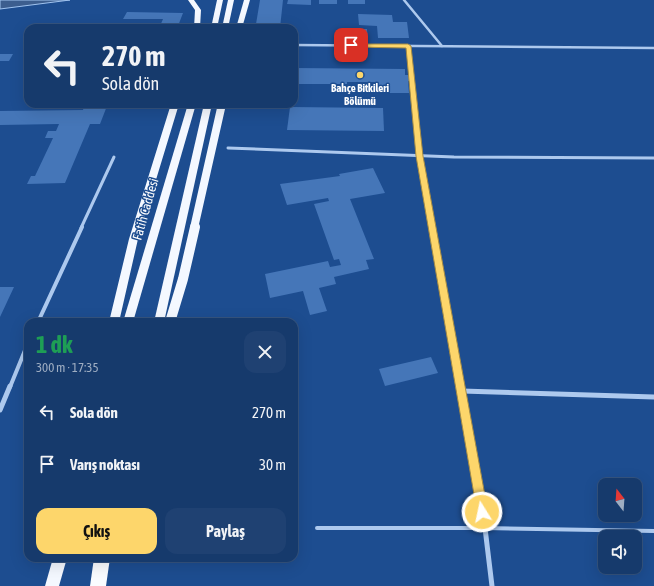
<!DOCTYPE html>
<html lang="tr">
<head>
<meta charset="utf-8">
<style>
	body { margin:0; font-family:"Asap Condensed",sans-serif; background:#1f4172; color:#f1f3f6; height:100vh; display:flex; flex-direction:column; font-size:15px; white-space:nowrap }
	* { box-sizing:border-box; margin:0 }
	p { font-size:13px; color:#9eadc2 }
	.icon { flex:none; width:22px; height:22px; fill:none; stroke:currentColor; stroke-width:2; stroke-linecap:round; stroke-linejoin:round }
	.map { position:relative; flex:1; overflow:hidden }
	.details { position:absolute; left:24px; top:318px; width:274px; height:244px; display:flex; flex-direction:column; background:#163a6c; border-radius:12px; box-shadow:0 4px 16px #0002,0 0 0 1px #35547f }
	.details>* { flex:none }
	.banner { position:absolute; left:24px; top:24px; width:274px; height:84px; border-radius:12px; box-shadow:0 4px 16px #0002,0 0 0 1px #35547f; background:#163a6c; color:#f1f3f6; overflow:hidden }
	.needle { width:26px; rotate:343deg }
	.buttons { position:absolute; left:598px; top:478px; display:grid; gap:8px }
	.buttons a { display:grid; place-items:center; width:44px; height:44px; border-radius:8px; background:#163a6c; box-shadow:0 4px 16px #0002,0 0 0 1px #35547f; font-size:20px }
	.pin { position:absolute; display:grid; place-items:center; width:34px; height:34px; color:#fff; margin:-17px; border-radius:8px; box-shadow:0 2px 6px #0006 }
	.me { position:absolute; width:44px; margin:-22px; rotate:350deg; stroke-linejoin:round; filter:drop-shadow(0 0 3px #0008) }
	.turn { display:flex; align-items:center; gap:14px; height:84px; padding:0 12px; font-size:18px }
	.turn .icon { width:52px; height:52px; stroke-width:2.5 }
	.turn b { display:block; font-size:28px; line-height:34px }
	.round { display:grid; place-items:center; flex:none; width:42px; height:42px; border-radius:12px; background:#1f4172 }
	.summary { display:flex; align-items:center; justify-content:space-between; height:68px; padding:0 12px }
	h1 { font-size:24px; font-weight:700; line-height:30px; color:#1e9e55 }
	.cta { display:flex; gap:8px; margin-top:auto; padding:8px 12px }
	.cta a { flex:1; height:46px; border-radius:12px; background:#fdd66b; color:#111; font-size:16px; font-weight:700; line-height:46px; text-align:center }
	.cta a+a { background:#1f4172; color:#f1f3f6 }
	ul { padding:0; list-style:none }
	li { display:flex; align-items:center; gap:12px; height:52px; padding:0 12px }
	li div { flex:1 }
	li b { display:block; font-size:15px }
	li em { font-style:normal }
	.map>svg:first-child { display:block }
	.water { fill:#3c5e8f; stroke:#a0c3ef }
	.building { fill:#4576b8 }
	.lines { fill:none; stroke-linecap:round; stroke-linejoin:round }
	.service { stroke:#adc9ee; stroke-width:4 }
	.minor-far3 { stroke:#adc9ee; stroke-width:2.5 }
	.minor-far2 { stroke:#adc9ee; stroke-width:3 }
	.minor-far1 { stroke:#adc9ee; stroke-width:4 }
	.minor { stroke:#adc9ee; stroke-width:5 }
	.primary { fill:#f4f8ff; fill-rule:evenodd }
	.trunk { fill:#fafcff; fill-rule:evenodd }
	.primary-bridge-far1 { stroke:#f4f8ff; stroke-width:8 }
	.primary-bridge { stroke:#f4f8ff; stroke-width:10 }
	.route { fill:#fdd66b; stroke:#a48b46 }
	.poi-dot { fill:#fdd66b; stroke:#1d4d90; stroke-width:1.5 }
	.labels { text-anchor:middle; stroke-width:3; stroke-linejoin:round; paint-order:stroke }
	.far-poi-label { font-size:11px; font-weight:bold; fill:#fff; stroke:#1d4d90 }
	.street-label { font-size:13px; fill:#fff; stroke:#1d4d90 }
</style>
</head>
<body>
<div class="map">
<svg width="654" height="586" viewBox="0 0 654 586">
	<rect width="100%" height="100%" fill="#1d4d90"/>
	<path class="water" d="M0,0H70L0,9Z"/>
	<g class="building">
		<path d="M260,0H283L280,28H262V24H256Z"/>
		<path d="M288,0H311V5L287,4Z"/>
		<rect x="319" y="0" width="18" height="4"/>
		<rect x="348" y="0" width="17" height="4"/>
		<path d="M127,12L183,13L178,26H160L163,19H123Z"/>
		<path d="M358,14L392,15L393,22H407L409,38H378L377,26L359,25Z"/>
		<path d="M341,29H367L368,42H341Z"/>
		<path d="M0,54H13L9,61H0Z"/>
		<path d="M294,68L405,69V75H410V81H408L409,93H377V82H347V84H297V79H294Z"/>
		<path d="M84,106H107L100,124H90L65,183L27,184L31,176H35L53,138H45L48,131H56L59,124L0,125V111L83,110Z"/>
		<path d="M290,107L383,108L384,131L287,130Z"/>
		<path d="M373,168L385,193L350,199L374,259L366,260L369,269L334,277L336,284L319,288L327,311L310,315L303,291L270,298L265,274L328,261L330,267L341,265L339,259L334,260L314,204L329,201L328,198L287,205L280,184L340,176L339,174Z"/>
		<path d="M0,287H14L0,317Z"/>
		<path d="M431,357L438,373L385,386L379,369Z"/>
	</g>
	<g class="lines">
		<path class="service" d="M317,528H485L654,531"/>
		<g class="minor-far3">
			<path d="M404,0L442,46"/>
			<path d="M294,45L654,48"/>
			<path d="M408,46L414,102"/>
		</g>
		<g class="minor-far2">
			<path d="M413,101L419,156L432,228"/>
			<path d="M228,148L454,157L654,158"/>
			<path d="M81,228L114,157"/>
		</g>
		<g class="minor-far1">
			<path d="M432,227L460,387"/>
			<path d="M38,322L82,227"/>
			<path d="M10,387L28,343"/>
		</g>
		<g class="minor">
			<path d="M460,386L485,528L492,586"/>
			<path d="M462,391L654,397"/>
			<path d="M0,410L10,386"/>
		</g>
		<g class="primary">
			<path d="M188,0H194L201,10L200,28H194L195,10Z"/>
			<path d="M217,0H223L217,28H211Z"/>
			<path d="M228,0H234L228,28H222Z"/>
			<path d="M244,0H250L242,28H236Z"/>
			<path d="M171,104H179L138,239L119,322H109L129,239Z"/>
			<path d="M188,104H196L133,322H123Z"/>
			<path d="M204,104H212L164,322H154Z"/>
			<path d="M53,558H67L59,586H45Z"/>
		</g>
		<path class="trunk" d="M94,558H110L106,586H90Z"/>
		<path class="primary-bridge-far1" d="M194,228L222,104"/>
		<path class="primary-bridge" d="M170,322L183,279L195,227"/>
	</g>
	<path class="route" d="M349,44H408L411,46L423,156L488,512L487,517L482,518L478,517L477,512L416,156L406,48L351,47L348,45Z"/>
	<circle class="poi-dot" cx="360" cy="75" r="4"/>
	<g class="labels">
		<g class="far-poi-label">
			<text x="360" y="92">Bahçe Bitkileri<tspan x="360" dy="13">Bölümü</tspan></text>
		</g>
		<g class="street-label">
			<text transform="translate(145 209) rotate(-74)" y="5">Fatih Caddesi</text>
		</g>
	</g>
</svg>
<div class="buttons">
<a><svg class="needle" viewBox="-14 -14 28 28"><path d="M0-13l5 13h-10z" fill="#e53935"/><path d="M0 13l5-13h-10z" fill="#9eadc2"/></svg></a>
<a><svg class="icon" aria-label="sound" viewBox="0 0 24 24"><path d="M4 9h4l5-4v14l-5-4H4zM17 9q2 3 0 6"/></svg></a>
</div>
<div class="pin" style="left:351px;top:45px;background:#d93025"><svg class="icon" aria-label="arrive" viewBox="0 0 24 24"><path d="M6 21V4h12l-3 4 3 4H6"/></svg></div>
<svg class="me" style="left:482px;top:512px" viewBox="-20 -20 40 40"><circle r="17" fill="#fdd66b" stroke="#fff" stroke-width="3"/><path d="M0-11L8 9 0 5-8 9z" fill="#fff"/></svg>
<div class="banner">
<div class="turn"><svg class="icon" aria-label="left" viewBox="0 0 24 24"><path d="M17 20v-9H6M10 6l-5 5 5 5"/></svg><div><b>270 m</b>Sola dön</div></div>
</div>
<section class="details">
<div class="summary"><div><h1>1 dk</h1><p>300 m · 17:35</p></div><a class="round"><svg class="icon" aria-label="close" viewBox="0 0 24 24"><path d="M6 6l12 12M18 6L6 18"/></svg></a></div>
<ul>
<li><svg class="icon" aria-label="left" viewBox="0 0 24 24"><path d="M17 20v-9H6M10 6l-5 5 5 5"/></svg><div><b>Sola dön</b></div><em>270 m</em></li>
<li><svg class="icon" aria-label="arrive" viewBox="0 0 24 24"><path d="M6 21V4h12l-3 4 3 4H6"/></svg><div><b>Varış noktası</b></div><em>30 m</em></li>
</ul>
<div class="cta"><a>Çıkış</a><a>Paylaş</a></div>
</section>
</div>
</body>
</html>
